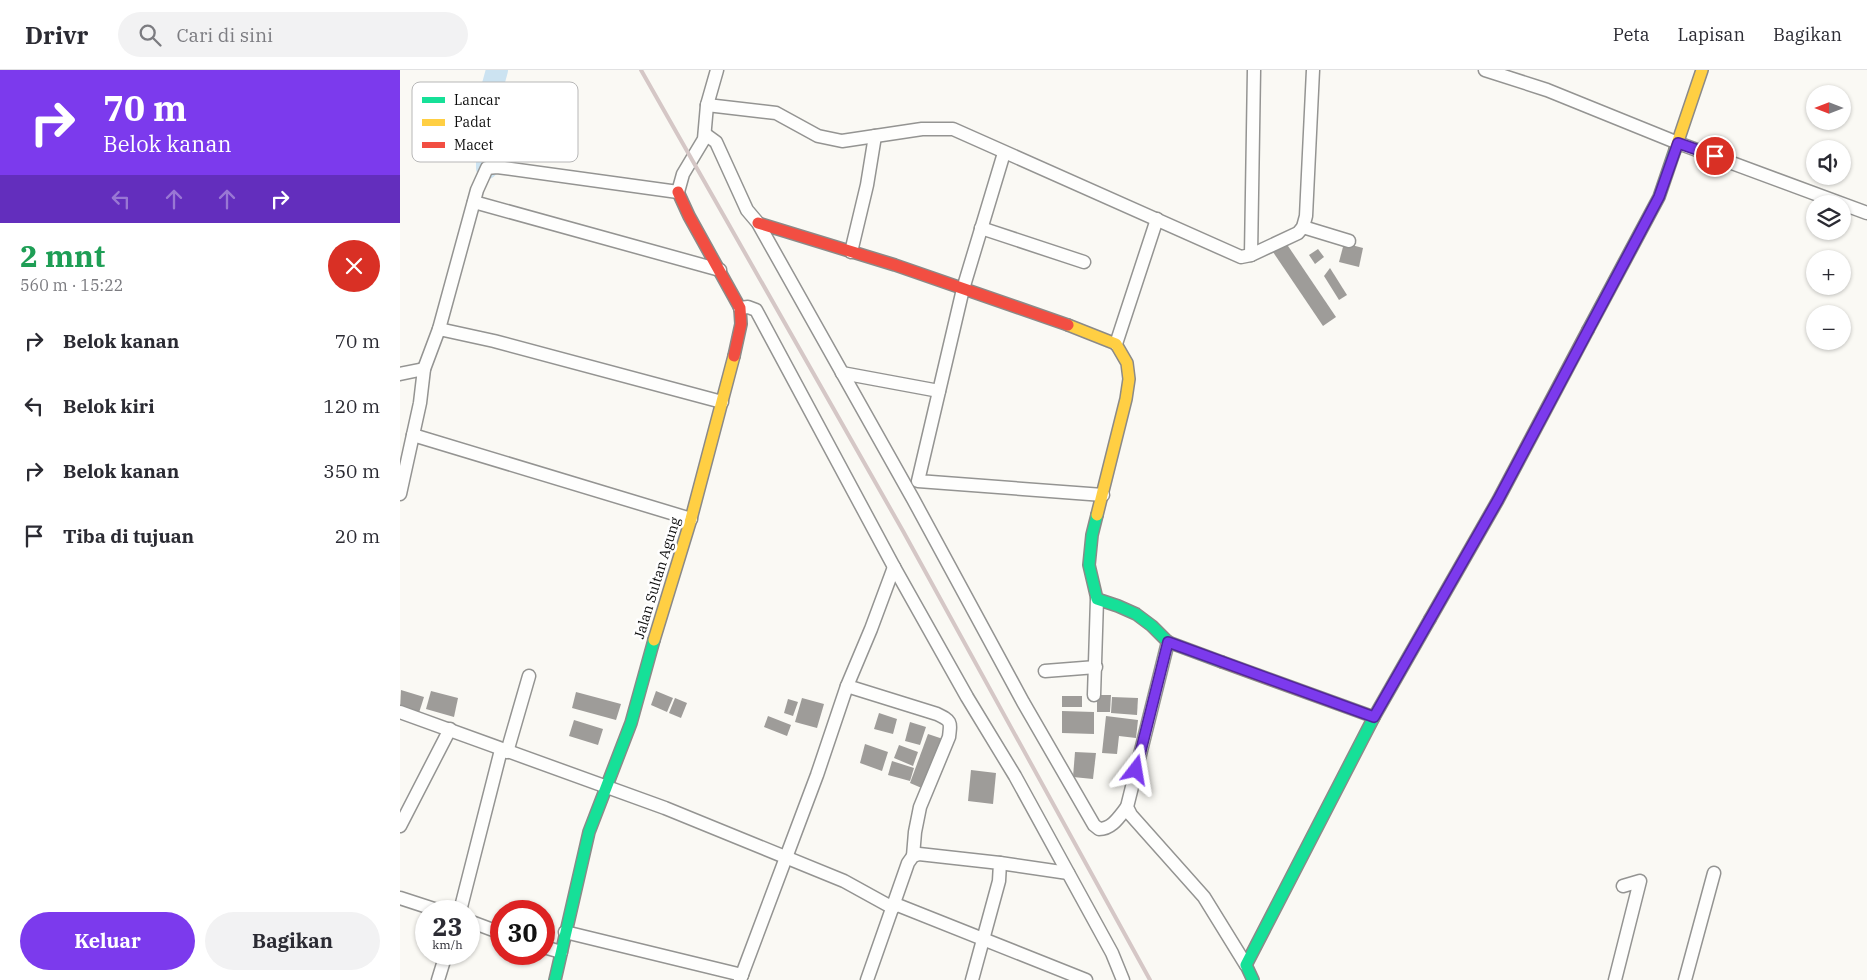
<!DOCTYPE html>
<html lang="id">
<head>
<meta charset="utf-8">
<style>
	body { margin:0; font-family:"IBM Plex Serif",serif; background:#f2f2f3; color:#2b2b33; height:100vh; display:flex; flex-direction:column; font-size:19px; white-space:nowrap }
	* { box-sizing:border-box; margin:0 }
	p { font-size:16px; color:#7c7c81 }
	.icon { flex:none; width:28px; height:28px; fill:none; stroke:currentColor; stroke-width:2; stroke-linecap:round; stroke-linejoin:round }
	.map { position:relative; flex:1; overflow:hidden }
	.drawer { display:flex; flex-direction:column; background:#fff; width:400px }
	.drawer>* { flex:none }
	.top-card { background:#7c3aed; color:#fff; overflow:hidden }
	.needle { width:32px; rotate:270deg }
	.fabs { position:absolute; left:1406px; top:15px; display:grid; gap:10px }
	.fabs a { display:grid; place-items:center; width:45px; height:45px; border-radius:50%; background:#fff; box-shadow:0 1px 4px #0004; font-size:25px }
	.speed { position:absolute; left:15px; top:830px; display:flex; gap:10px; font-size:25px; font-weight:700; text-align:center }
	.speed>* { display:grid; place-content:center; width:65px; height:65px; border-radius:50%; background:#fff; box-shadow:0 1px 4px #0004; line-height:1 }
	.speed small { font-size:12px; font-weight:400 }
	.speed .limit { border:8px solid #d22; background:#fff; color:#111 }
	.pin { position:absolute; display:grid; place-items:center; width:42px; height:42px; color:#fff; margin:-21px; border:2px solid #fff; border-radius:50%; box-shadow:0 1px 5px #0007 }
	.me { position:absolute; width:55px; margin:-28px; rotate:14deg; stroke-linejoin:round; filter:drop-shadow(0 0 4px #0008) }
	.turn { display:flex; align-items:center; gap:18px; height:105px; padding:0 20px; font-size:22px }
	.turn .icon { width:65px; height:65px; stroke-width:2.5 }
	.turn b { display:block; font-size:35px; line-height:42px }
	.lanes { display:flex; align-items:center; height:48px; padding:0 20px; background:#0003; justify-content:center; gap:25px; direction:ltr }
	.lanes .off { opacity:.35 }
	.round { display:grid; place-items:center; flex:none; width:52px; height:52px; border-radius:26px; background:#f2f2f3 }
	.overview { display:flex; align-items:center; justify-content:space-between; height:85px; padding:0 20px }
	h1 { font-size:30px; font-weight:800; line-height:38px; color:#1e9e55 }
	.button { display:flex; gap:10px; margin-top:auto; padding:10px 20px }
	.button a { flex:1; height:58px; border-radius:30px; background:#7c3aed; color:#fff; font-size:20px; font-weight:800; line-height:58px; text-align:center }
	.button a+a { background:#f2f2f3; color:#2b2b33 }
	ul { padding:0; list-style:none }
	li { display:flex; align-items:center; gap:15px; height:65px; padding:0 20px }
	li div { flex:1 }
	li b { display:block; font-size:19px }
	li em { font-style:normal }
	header { display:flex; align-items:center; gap:30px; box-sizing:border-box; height:70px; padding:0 25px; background:#fff; border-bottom:1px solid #e1e1e2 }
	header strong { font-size:24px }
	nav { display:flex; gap:28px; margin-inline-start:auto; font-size:18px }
	.search { width:350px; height:45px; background:#f2f2f3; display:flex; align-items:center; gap:12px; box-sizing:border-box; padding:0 18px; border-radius:28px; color:#7c7c81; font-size:19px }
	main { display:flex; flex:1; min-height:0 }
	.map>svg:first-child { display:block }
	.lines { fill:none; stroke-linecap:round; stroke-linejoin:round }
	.river { stroke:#cce3f1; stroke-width:22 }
	.building { fill:#9e9c99 }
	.street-casing { stroke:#949492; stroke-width:15 }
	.fast-casing { stroke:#8b8a88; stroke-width:14 }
	.slow-casing { stroke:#8b8a88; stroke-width:14 }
	.jam-casing { stroke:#8b8a88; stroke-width:14 }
	.street { stroke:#fefefd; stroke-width:12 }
	.fast { stroke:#16e098; stroke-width:11 }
	.slow { stroke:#ffcf43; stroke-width:11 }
	.jam { stroke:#f24e42; stroke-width:11 }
	.rail { stroke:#d5c7c6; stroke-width:4 }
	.route-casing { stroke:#51269a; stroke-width:12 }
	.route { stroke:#7c3aed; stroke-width:9 }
	.labels { text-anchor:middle; stroke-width:5; stroke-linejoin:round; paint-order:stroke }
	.street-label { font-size:14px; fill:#0e0e0e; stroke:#fff }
	.key { fill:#fff; stroke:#b7b7b7; stroke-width:1 }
	.key-label { font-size:14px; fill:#0e0e0e }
</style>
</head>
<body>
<header>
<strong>Drivr</strong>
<div class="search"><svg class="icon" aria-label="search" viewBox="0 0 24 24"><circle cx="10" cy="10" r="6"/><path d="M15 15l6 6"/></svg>Cari di sini</div>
<nav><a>Peta</a><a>Lapisan</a><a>Bagikan</a></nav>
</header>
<main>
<section class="drawer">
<div class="top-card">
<div class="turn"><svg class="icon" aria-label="right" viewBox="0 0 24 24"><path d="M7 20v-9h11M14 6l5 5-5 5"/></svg><div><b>70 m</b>Belok kanan</div></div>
<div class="lanes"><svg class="icon off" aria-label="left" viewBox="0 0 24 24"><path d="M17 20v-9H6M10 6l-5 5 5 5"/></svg><svg class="icon off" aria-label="ahead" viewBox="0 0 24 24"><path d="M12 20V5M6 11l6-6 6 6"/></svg><svg class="icon off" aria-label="ahead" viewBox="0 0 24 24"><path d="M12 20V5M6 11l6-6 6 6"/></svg><svg class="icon" aria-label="right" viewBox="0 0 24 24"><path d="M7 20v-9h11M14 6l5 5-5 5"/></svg></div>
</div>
<div class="overview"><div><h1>2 mnt</h1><p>560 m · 15:22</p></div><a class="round" style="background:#d93025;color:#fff"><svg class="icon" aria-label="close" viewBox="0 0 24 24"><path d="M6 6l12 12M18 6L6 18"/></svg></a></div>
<ul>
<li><svg class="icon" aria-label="right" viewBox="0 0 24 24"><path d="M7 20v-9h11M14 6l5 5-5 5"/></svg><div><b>Belok kanan</b></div><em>70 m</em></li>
<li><svg class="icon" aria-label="left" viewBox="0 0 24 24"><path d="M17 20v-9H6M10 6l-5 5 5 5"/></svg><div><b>Belok kiri</b></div><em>120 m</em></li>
<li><svg class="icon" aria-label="right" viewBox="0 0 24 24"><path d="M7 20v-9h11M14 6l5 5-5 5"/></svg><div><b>Belok kanan</b></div><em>350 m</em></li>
<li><svg class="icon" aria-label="arrive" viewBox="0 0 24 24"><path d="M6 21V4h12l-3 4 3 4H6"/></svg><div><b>Tiba di tujuan</b></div><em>20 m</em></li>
</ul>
<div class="button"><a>Keluar</a><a>Bagikan</a></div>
</section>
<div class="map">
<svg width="1467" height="910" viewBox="0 0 1467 910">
	<rect width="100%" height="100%" fill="#faf9f4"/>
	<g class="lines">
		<path class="river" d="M87,98V51L91,22L97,0"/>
	</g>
	<g class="building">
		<path d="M886,173L936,247L923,256L873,182Z"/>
		<path d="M944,173L963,178L959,197L939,192Z"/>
		<path d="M918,179L924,187L915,194L909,185Z"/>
		<path d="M930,198L947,225L939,230L924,206Z"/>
		<path d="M1,620L24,627L18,646L0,640Z"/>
		<path d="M31,621L58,628L54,647L26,639Z"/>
		<path d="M256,621L273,628L267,642L251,635Z"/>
		<path d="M176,622L221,634L216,650L172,638Z"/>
		<path d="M697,625H711L710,642H697Z"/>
		<rect x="662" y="626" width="20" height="11"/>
		<path d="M712,627L738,628L737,645L711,643Z"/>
		<path d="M275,628L287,633L281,648L269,643Z"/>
		<path d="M402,628L424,634L417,658L395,652Z"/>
		<path d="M388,629L398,632L393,646L384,643Z"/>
		<path d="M662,641L694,642V664L662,663Z"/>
		<path d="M479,643L497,649L493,664L474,659Z"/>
		<path d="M368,646L391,655L387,666L364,657Z"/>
		<path d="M706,646L738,650L736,668L719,666L717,684L702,683Z"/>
		<path d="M174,650L203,659L198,675L169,666Z"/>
		<path d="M510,652L526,657L520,675L505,671Z"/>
		<path d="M528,664L543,669L524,719L510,713Z"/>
		<path d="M465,674L488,682L482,701L460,693Z"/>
		<path d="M499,675L518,682L513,696L494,688Z"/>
		<path d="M675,682L696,683L693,709L673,707Z"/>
		<path d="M492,691L514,698L510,711L488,705Z"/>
		<path d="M571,700L596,703L593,734L568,731Z"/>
	</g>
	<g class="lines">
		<g class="street-casing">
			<g id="street">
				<path d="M1085,0L1147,20L1278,73L1467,143"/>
				<path d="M307,35L376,43L418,66L442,71L522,59H553L841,187L851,185L898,163L903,157L906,146L913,0"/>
				<path d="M305,64L316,72L347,140L358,153L513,429L623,632L694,755L699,759C712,759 719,747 727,737"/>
				<path d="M604,83L563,219L518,411L703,425"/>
				<path d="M74,132L320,200"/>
				<path d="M903,157L949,171"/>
				<path d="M581,158L684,192"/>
				<path d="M451,182L467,115L475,66"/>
				<path d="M851,185L854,0"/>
				<path d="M340,238L348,237L356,240L494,497L567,627L615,706L712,883L723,910"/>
				<path d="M39,259L94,271L322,332"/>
				<path d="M716,274L757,149"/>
				<path d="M442,303L539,321"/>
				<path d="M0,304L24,299"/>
				<path d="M13,365L291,449"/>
				<path d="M0,424L20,333L24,299L39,259L77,120L87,98L97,97L278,122L283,104L304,69L307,35L317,0"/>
				<path d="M768,572L727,737L731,745L804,827L846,895"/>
				<path d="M645,601L696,597"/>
				<path d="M447,616L537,644C551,651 551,651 549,667L520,737L515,762L513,786"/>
				<path d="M694,625L697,529"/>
				<path d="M0,642L265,738L444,811L493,838"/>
				<path d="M107,682L129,606"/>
				<path d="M0,756L50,659"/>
				<path d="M600,793L668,803"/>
				<path d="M0,828L40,841"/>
				<path d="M495,834L686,910"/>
				<path d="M60,841L101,680"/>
				<path d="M69,851L101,863"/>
				<path d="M165,862L342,905"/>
				<path d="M144,877L161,882"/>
				<path d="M38,910L46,884"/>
				<path d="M340,910L417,705L447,616L471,559L494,497"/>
				<path d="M467,910L508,793L513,786L519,784L600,793L599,811L572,910"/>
				<path d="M1215,910L1240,811L1223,816"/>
				<path d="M1285,910L1314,803"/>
			</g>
		</g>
		<g class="fast-casing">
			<g id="fast">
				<path d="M1188,260L1259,127L1275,80"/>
				<path d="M697,445L692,465L689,495L697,529L718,536L736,544L752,556L768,572L822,592"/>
				<path d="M155,910L189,762L231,653L254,570"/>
				<path d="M853,910L846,895L974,647L1030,549"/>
			</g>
		</g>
		<g class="slow-casing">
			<g id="slow">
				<path d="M1275,80L1302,0"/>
				<path d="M668,255L716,274L727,293L729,309L726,329L697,445"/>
				<path d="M1030,549L1098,430L1188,260"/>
				<path d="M254,570L291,449L334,286"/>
			</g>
		</g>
		<g class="jam-casing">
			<g id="jam">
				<path d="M278,122L289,146L340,238L341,254L334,286"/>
				<path d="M358,153L495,195L668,255"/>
				<path d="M822,592L974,647"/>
			</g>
		</g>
		<use href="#street" class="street"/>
		<use href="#fast" class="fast"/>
		<use href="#slow" class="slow"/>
		<use href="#jam" class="jam"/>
		<path class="rail" d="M241,0L503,461L750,910"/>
	</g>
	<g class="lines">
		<g class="route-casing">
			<path id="route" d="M736,700L768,572L974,647L1098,430L1259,127L1278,73L1315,86"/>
		</g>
		<use href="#route" class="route"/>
	</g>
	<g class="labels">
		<g class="street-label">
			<text transform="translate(257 508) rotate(-73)" y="5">Jalan Sultan Agung</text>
		</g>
	</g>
	<rect x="12" y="12" width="166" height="80" rx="8" class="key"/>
	<rect x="22" y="27" width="23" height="6" fill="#16e098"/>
	<rect x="22" y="49" width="23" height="7" fill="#ffcf43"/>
	<rect x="22" y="72" width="23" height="6" fill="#f24e42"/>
	<g class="key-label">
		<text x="54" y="35">Lancar</text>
		<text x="54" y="57">Padat</text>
		<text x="54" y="80">Macet</text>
	</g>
</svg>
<div class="fabs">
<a><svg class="needle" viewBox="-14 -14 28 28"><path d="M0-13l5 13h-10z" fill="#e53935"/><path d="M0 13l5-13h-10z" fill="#7c7c81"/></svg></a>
<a><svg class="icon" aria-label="sound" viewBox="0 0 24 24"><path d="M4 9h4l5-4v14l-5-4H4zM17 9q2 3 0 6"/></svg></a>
<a><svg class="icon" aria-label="layers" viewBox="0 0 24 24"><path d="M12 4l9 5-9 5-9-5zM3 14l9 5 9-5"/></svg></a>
<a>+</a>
<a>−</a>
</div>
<div class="speed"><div>23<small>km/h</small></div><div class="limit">30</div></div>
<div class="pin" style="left:1315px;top:86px;background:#d93025"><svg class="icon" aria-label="arrive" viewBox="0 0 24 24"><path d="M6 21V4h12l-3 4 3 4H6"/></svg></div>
<svg class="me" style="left:736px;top:700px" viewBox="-20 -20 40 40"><path d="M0-17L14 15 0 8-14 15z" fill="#7c3aed" stroke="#fff" stroke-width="4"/></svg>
</div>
</main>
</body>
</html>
